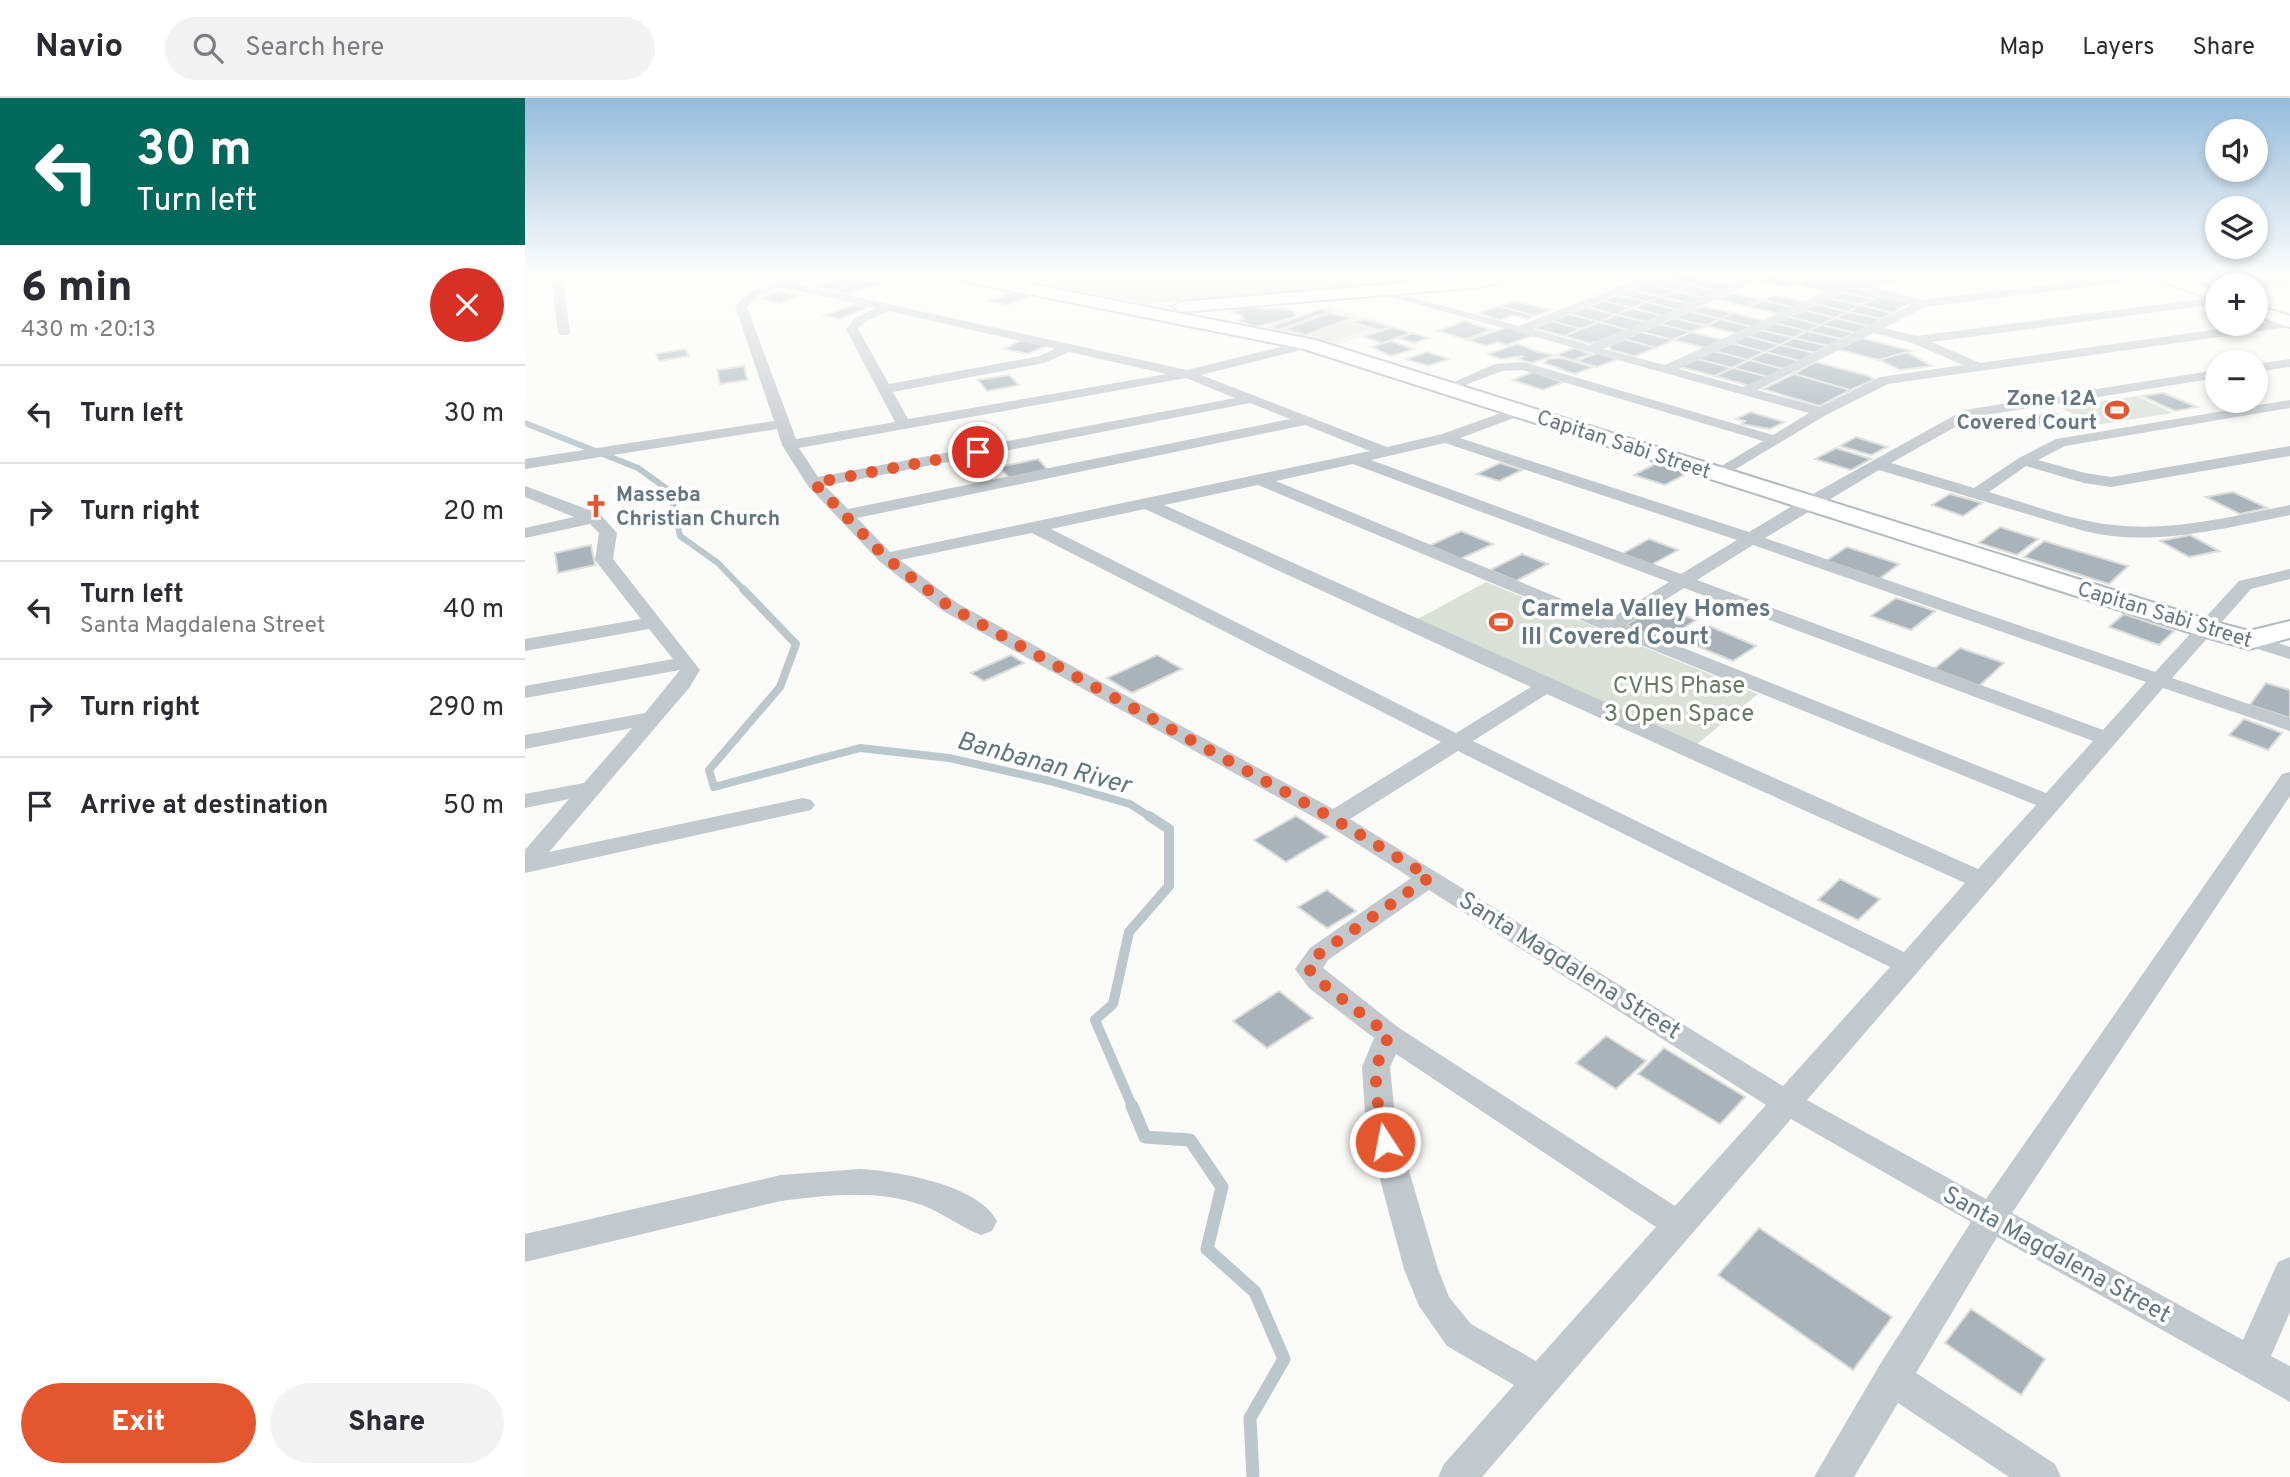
<!DOCTYPE html>
<html lang="en">
<head>
<meta charset="utf-8">
<style>
	body { margin:0; font-family:Overpass,sans-serif; background:#f2f2f3; color:#2b2b33; height:100vh; display:flex; flex-direction:column; font-size:26px; white-space:nowrap }
	* { box-sizing:border-box; margin:0 }
	p { font-size:23px; color:#7c7c81 }
	.icon { flex:none; width:38px; height:38px; fill:none; stroke:currentColor; stroke-width:2; stroke-linecap:round; stroke-linejoin:round }
	.map { position:relative; flex:1; overflow:hidden }
	.panel { display:flex; flex-direction:column; background:#fff; width:525px }
	.panel>* { flex:none }
	.hud { background:#00695c; color:#fff; overflow:hidden }
	.fabs { position:absolute; left:1680px; top:21px; display:grid; gap:14px }
	.fabs a { display:grid; place-items:center; width:63px; height:63px; border-radius:50%; background:#fff; box-shadow:0 4px 10px #0003; font-size:35px }
	.pin { position:absolute; display:grid; place-items:center; width:60px; height:60px; color:#fff; margin:-30px; border:4px solid #fff; border-radius:50%; box-shadow:0 2px 7px #0007 }
	.me { position:absolute; width:77px; margin:-38px; rotate:349deg; stroke-linejoin:round; filter:drop-shadow(0 0 5px #0008) }
	.turn { display:flex; align-items:center; gap:24px; height:147px; padding:0 21px; font-size:32px }
	.turn .icon { width:91px; height:91px; stroke-width:2.5 }
	.turn b { display:block; font-size:49px; line-height:60px }
	.round { display:grid; place-items:center; flex:none; width:74px; height:74px; border-radius:37px; background:#f2f2f3 }
	.overview { display:flex; align-items:center; justify-content:space-between; height:119px; padding:0 21px }
	h1 { font-size:42px; font-weight:800; line-height:52px }
	.action { display:flex; gap:14px; margin-top:auto; padding:14px 21px }
	.action a { flex:1; height:80px; border-radius:42px; background:#e4572e; color:#fff; font-size:28px; font-weight:800; line-height:80px; text-align:center }
	.action a+a { background:#f2f2f3; color:#2b2b33 }
	ul { padding:0; list-style:none }
	li { display:flex; align-items:center; gap:21px; height:98px; padding:0 21px; border-top:2px solid #e1e1e2 }
	li div { flex:1 }
	li b { display:block; font-size:26px }
	li em { font-style:normal }
	header { display:flex; align-items:center; gap:42px; box-sizing:border-box; height:98px; padding:0 35px; background:#fff; border-bottom:2px solid #e1e1e2 }
	header strong { font-size:33px }
	nav { display:flex; gap:38px; margin-inline-start:auto; font-size:24px }
	.search { width:490px; height:63px; background:#f2f2f3; display:flex; align-items:center; gap:18px; box-sizing:border-box; padding:0 24px; border-radius:38px; color:#7c7c81; font-size:26px }
	main { display:flex; flex:1; min-height:0 }
	.map>svg:first-child { display:block }
	.built { fill:#e8e9e9 }
	.green { fill:#dadfd7 }
	.lines { fill:none; stroke-linecap:round; stroke-linejoin:round }
	.stream-far3 { stroke:#bbc7cb; stroke-width:6 }
	.stream-far2 { stroke:#bbc7cb; stroke-width:8 }
	.stream-far1 { stroke:#bbc7cb; stroke-width:10 }
	.stream { stroke:#bbc7cb; stroke-width:13 }
	.building { fill:#aab3b9; stroke:#dcdcda; stroke-width:2 }
	.secondary-casing { stroke:#b3babf; stroke-width:4 }
	.street { fill:#c3c8cc; fill-rule:evenodd }
	.secondary { fill:#fff; fill-rule:evenodd }
	.route { stroke:#e4572e; stroke-width:12; stroke-dasharray:0 21.6 }
	.labels { text-anchor:middle; stroke-width:7; stroke-linejoin:round; paint-order:stroke }
	.far-poi-label { font-size:21px; font-weight:bold; fill:#657683; stroke:#fff; text-anchor:end }
	.far-street-label { font-size:21px; fill:#657683; stroke:#fff }
	.poi-label { font-size:24px; font-weight:bold; fill:#657683; stroke:#fff; text-anchor:start }
	.park-label { font-size:24px; fill:#687a64; stroke:#fff }
	.street-label { font-size:24px; fill:#657683; stroke:#fff }
	.water-label { font-size:26px; font-style:italic; fill:#60757c; stroke:#fff }
</style>
</head>
<body>
<header>
<strong>Navio</strong>
<div class="search"><svg class="icon" aria-label="search" viewBox="0 0 24 24"><circle cx="10" cy="10" r="6"/><path d="M15 15l6 6"/></svg>Search here</div>
<nav><a>Map</a><a>Layers</a><a>Share</a></nav>
</header>
<main>
<section class="panel">
<div class="hud">
<div class="turn"><svg class="icon" aria-label="left" viewBox="0 0 24 24"><path d="M17 20v-9H6M10 6l-5 5 5 5"/></svg><div><b>30 m</b>Turn left</div></div>
</div>
<div class="overview"><div><h1>6 min</h1><p>430 m · 20:13</p></div><a class="round" style="background:#d93025;color:#fff"><svg class="icon" aria-label="close" viewBox="0 0 24 24"><path d="M6 6l12 12M18 6L6 18"/></svg></a></div>
<ul>
<li><svg class="icon" aria-label="left" viewBox="0 0 24 24"><path d="M17 20v-9H6M10 6l-5 5 5 5"/></svg><div><b>Turn left</b></div><em>30 m</em></li>
<li><svg class="icon" aria-label="right" viewBox="0 0 24 24"><path d="M7 20v-9h11M14 6l5 5-5 5"/></svg><div><b>Turn right</b></div><em>20 m</em></li>
<li><svg class="icon" aria-label="left" viewBox="0 0 24 24"><path d="M17 20v-9H6M10 6l-5 5 5 5"/></svg><div><b>Turn left</b><p>Santa Magdalena Street</p></div><em>40 m</em></li>
<li><svg class="icon" aria-label="right" viewBox="0 0 24 24"><path d="M7 20v-9h11M14 6l5 5-5 5"/></svg><div><b>Turn right</b></div><em>290 m</em></li>
<li><svg class="icon" aria-label="arrive" viewBox="0 0 24 24"><path d="M6 21V4h12l-3 4 3 4H6"/></svg><div><b>Arrive at destination</b></div><em>50 m</em></li>
</ul>
<div class="action"><a>Exit</a><a>Share</a></div>
</section>
<div class="map">
<svg width="1765" height="1379" viewBox="0 0 1765 1379">
	<rect width="100%" height="100%" fill="#fafaf8"/>
	<path class="built" d="M801,209L870,228L811,247L741,231Z"/>
	<g class="green">
		<path d="M465,175H974L960,180L621,206Z"/>
		<path d="M1723,175H1742L1765,181V185L1731,195V187L1685,186Z"/>
		<path d="M822,224L844,231L807,244L785,237Z"/>
		<path d="M1612,298L1648,315L1571,327L1536,310Z"/>
		<path d="M961,484L1233,596L1172,646L891,522Z"/>
	</g>
	<g class="lines">
		<path class="stream-far3" d="M0,325L113,370L145,393L155,438L193,465L220,493"/>
		<path class="stream-far2" d="M218,491L271,546L255,589L184,672L189,689L335,650L424,660L525,683L605,706L627,720"/>
		<path class="stream-far1" d="M608,1010L570,922L588,906L604,834L644,788V731L624,718"/>
		<path class="stream" d="M607,1008L620,1039L665,1042L697,1089L682,1151L730,1194L759,1261L725,1320L728,1379"/>
	</g>
	<g class="building">
		<path d="M363,175H396L402,176L386,182L359,176Z"/>
		<path d="M1149,175H1154L1179,181L1165,187L1137,180Z"/>
		<path d="M1246,177L1277,184L1263,189L1233,183Z"/>
		<path d="M316,180L331,184L306,192L291,188Z"/>
		<path d="M1137,180L1165,187L1151,193L1122,186Z"/>
		<path d="M1284,180L1315,187L1299,194L1271,186Z"/>
		<path d="M1179,181L1208,188L1195,194L1165,187Z"/>
		<path d="M340,182L355,186L323,196L307,192Z"/>
		<path d="M1122,186L1151,193L1136,199L1107,192Z"/>
		<path d="M1165,187L1195,194L1180,200L1151,193Z"/>
		<path d="M1328,189L1357,197L1348,201L1316,194Z"/>
		<path d="M1107,192L1136,199L1122,204L1093,197Z"/>
		<path d="M254,193L275,198L255,205L234,200Z"/>
		<path d="M490,193L508,197L482,207L464,203Z"/>
		<path d="M1151,193L1180,200L1166,206L1136,199Z"/>
		<path d="M1316,194L1348,201L1335,207L1303,200Z"/>
		<path d="M1207,195L1237,202L1223,209L1192,201Z"/>
		<path d="M1093,197L1122,204L1107,210L1078,203Z"/>
		<path d="M1250,197L1282,204L1269,210L1237,202Z"/>
		<path d="M1357,197L1384,205L1368,215L1335,207Z"/>
		<path d="M1136,199L1166,206L1152,212L1122,204Z"/>
		<path d="M1303,200L1335,207L1323,214L1291,206Z"/>
		<path d="M1237,202L1269,210L1255,216L1223,209Z"/>
		<path d="M990,203L1026,212L1009,218L974,208Z"/>
		<path d="M1078,203L1107,210L1091,217L1062,209Z"/>
		<path d="M1122,204L1152,212L1137,218L1107,210Z"/>
		<path d="M1291,206L1323,214L1310,220L1278,212Z"/>
		<path d="M328,207L344,209L315,221L299,218Z"/>
		<path d="M1335,207L1368,215L1356,221L1323,214Z"/>
		<path d="M726,208L736,211L754,210L768,213L771,219L731,229L712,223L718,221L717,218L706,214Z"/>
		<path d="M974,208L1009,218L1002,221L989,217L975,222L953,215Z"/>
		<path d="M1178,208L1209,215L1195,221L1164,213Z"/>
		<path d="M1062,209L1091,217L1074,224L1044,216Z"/>
		<path d="M1107,210L1137,218L1121,224L1091,217Z"/>
		<path d="M796,211L805,213L754,232L745,229Z"/>
		<path d="M1278,212L1310,220L1296,227L1264,219Z"/>
		<path d="M1164,213L1195,221L1181,228L1149,220Z"/>
		<path d="M1323,214L1356,221L1344,228L1310,220Z"/>
		<path d="M804,215L827,220L781,237L759,231Z"/>
		<path d="M1209,215L1240,223L1227,229L1195,221Z"/>
		<path d="M1044,216L1074,224L1056,231L1026,223Z"/>
		<path d="M1091,217L1121,224L1103,232L1074,224Z"/>
		<path d="M1264,219L1296,227L1282,233L1249,225Z"/>
		<path d="M1149,220L1181,228L1166,234L1134,226Z"/>
		<path d="M1310,220L1344,228L1330,235L1296,227Z"/>
		<path d="M840,221L865,229L854,232L828,224Z"/>
		<path d="M1195,221L1227,229L1213,236L1181,228Z"/>
		<path d="M940,223L967,232L940,241L913,233Z"/>
		<path d="M1026,223L1056,231L1039,238L1009,230Z"/>
		<path d="M1074,224L1103,232L1072,244L1063,245L1039,238Z"/>
		<path d="M1249,225L1282,233L1269,240L1236,232Z"/>
		<path d="M1134,226L1166,234L1148,242L1116,234Z"/>
		<path d="M1296,227L1330,235L1316,241L1282,233Z"/>
		<path d="M867,229L886,235L857,245L838,239Z"/>
		<path d="M982,229L1009,237L982,247L973,244L961,248L943,242Z"/>
		<path d="M1236,232L1269,240L1255,247L1222,238Z"/>
		<path d="M1282,233L1316,241L1303,248L1269,240Z"/>
		<path d="M1116,234L1148,242L1131,250L1099,241Z"/>
		<path d="M1166,234L1197,242L1180,250L1148,242Z"/>
		<path d="M888,235L904,240L889,245L873,240Z"/>
		<path d="M1222,238L1255,247L1240,254L1206,245Z"/>
		<path d="M1269,240L1303,248L1289,255L1255,247Z"/>
		<path d="M1337,240L1387,253L1354,262L1312,251Z"/>
		<path d="M1099,241L1131,250L1110,258L1086,252L1084,248Z"/>
		<path d="M498,242L523,247L503,256L478,251Z"/>
		<path d="M866,243L889,251L866,258L846,249Z"/>
		<path d="M1206,245L1240,254L1223,262L1189,253Z"/>
		<path d="M992,246L1013,254L1030,257L1007,265L993,261L998,259L996,258L976,261L963,256Z"/>
		<path d="M1255,247L1289,255L1275,263L1240,254Z"/>
		<path d="M1049,250L1066,256L1048,262L1031,257Z"/>
		<path d="M160,251L164,258L134,263L131,256Z"/>
		<path d="M1189,253L1223,262L1207,270L1172,261Z"/>
		<path d="M902,254L924,261L903,268L881,261Z"/>
		<path d="M1240,254L1275,263L1258,271L1223,262Z"/>
		<path d="M1381,254L1407,268L1375,272L1354,262Z"/>
		<path d="M1072,255L1093,261L1072,269L1051,263Z"/>
		<path d="M1037,260L1068,269L1050,276L1019,265L1023,261Z"/>
		<path d="M1172,261L1207,270L1190,278L1156,269Z"/>
		<path d="M1224,262L1258,271L1243,279L1208,270Z"/>
		<path d="M1290,264L1344,278L1349,282L1325,292L1269,276Z"/>
		<path d="M219,268L222,282L195,286L192,272Z"/>
		<path d="M1208,270L1243,279L1225,288L1190,278Z"/>
		<path d="M1008,274L1038,284L1018,292L988,282Z"/>
		<path d="M1269,276L1325,292L1295,308L1238,291Z"/>
		<path d="M484,277L494,287L462,293L453,282Z"/>
		<path d="M1638,295L1672,309L1650,313L1617,298Z"/>
		<path d="M1225,314L1259,324L1245,331L1216,326L1220,323L1211,321Z"/>
		<path d="M1530,315L1556,328L1525,333L1499,319Z"/>
		<path d="M1331,339L1362,349L1346,357L1315,348Z"/>
		<path d="M1311,350L1346,361L1326,372L1290,361Z"/>
		<path d="M513,361L523,372L484,380L474,369Z"/>
		<path d="M975,365L997,372L974,383L952,376Z"/>
		<path d="M1132,365L1163,375L1140,387L1109,377Z"/>
		<path d="M1708,394L1742,410L1715,416L1681,399Z"/>
		<path d="M1425,396L1457,405L1438,418L1407,407Z"/>
		<path d="M1475,429L1513,441L1492,457L1454,445Z"/>
		<path d="M936,433L968,446L935,461L904,448Z"/>
		<path d="M1665,437L1694,453L1664,459L1635,443Z"/>
		<path d="M1124,441L1153,452L1126,467L1097,456Z"/>
		<path d="M1519,443L1603,468L1584,486L1499,459Z"/>
		<path d="M66,447L70,467L33,475L30,455Z"/>
		<path d="M1322,449L1374,466L1354,481L1301,463Z"/>
		<path d="M997,456L1023,466L991,483L965,472Z"/>
		<path d="M1371,500L1410,513L1386,532L1346,518Z"/>
		<path d="M1134,507L1171,522L1138,543L1101,527Z"/>
		<path d="M1599,516L1649,533L1634,547L1584,529Z"/>
		<path d="M1184,528L1231,548L1208,563L1160,543Z"/>
		<path d="M1435,550L1479,565L1454,588L1409,571Z"/>
		<path d="M486,557L499,565L459,583L446,575Z"/>
		<path d="M632,557L657,571L607,595L582,580Z"/>
		<path d="M1741,585L1765,592V620L1725,607Z"/>
		<path d="M1719,621L1757,635L1743,652L1704,637Z"/>
		<path d="M771,718L803,739L761,764L729,742Z"/>
		<path d="M1315,781L1355,801L1333,822L1293,802Z"/>
		<path d="M802,792L831,813L802,830L773,809Z"/>
		<path d="M754,893L788,920L742,950L708,923Z"/>
		<path d="M1081,938L1121,963L1091,991L1051,965Z"/>
		<path d="M1139,950L1220,999L1195,1026L1113,976Z"/>
		<path d="M1234,1130L1367,1219L1328,1272L1193,1177Z"/>
		<path d="M1446,1211L1520,1261L1496,1297L1420,1245Z"/>
	</g>
	<g class="lines">
		<g class="secondary-casing">
			<g id="secondary">
				<path d="M415,175H449L790,242L1690,524L1724,533L1765,523V540L1724,551L1670,536L779,251L423,180Z"/>
				<path d="M970,175H997L995,178L956,189L656,214L647,209L656,204L955,179Z"/>
				<path d="M1622,175H1646L1692,192V203L1624,178Z"/>
				<path d="M1731,207L1765,218V229L1731,218Z"/>
			</g>
		</g>
		<g class="street">
			<path d="M0,175H37L45,234L43,237H35L33,234L26,179L0,181Z"/>
			<path d="M273,175H290L268,185L662,272L783,242L788,243V249L676,277L862,349L917,336L990,310H1000V316L935,340L1224,434L1279,401L1439,312L1692,272V280L1448,319L1366,365L1449,390L1494,360L1531,341L1765,302V310L1540,348L1513,362L1560,375L1586,379L1765,348V358L1586,389L1559,385L1501,368L1464,394C1505,406 1547,423 1589,427C1648,434 1708,418 1765,407V417C1698,430 1627,450 1559,433L1354,372L1240,440L1630,574L1714,483L1765,471V481L1726,491L1647,580L1765,620V633L1638,590L1282,1002L1461,1101L1757,676L1765,674V698L1487,1115L1718,1242L1753,1164L1765,1159V1214L1746,1258L1765,1268V1304L1472,1139L1391,1275L1530,1366L1536,1379H1484L1373,1305L1329,1379H1289L1354,1268L1446,1124L1266,1021L957,1379H913L919,1366L989,1287L922,1248L894,1208L879,1171L841,1029L837,969L849,940L784,890L770,871L785,850L886,780L801,726L418,513L355,464L283,388L257,347L252,331L0,371V361L249,323L210,208L223,195ZM257,189L350,210L329,221L321,231L370,324L271,341L222,209L231,199ZM364,213L530,251L515,258L364,286L333,231L341,223ZM544,254L642,276L383,321L368,294L519,265ZM661,280L710,300L293,379L274,350ZM725,305L765,321L323,411L300,388ZM780,327L845,353L365,454L332,420ZM920,345L1212,442L1156,476L846,362ZM828,366L1144,484L1085,521L751,383ZM733,387L1079,532L1511,707L1453,771L639,407ZM620,411L1006,589L931,635L526,431ZM507,435L916,644L808,711L432,505L375,462ZM1228,447L1621,584L1578,632L1172,482ZM1159,490L1568,643L1521,695L1101,527ZM1022,596L1440,785L1379,854L948,643ZM933,653L1365,869L1258,988L825,721ZM904,792L1241,1007L1150,1108L874,930L798,870L803,862ZM871,956L1131,1129L1011,1263L946,1226L924,1199L913,1171L871,1029L865,969Z"/>
			<path d="M1129,175H1145L1007,231L1064,247L1235,175H1251L1078,251L1140,267L1315,187L1277,175H1296L1327,183L1393,175H1427L1421,178L1344,188L1397,202L1622,175L1641,177L1635,180L1400,209L1359,230L1392,238L1692,199V206L1407,244L1455,265L1765,221V229L1363,286L1301,317L1194,381L1188,379L1186,376L1188,373L1238,343L997,272L977,273L922,294L915,290L970,266L998,264L1248,337L1284,315L845,193L851,190L994,228ZM1327,190L1386,207L1218,289L1154,271ZM1349,235L1387,245L1438,267L1355,279L1295,309L1232,292Z"/>
			<path d="M1765,261V269L1731,274V266Z"/>
			<path d="M0,388L75,416L92,435L88,461L175,572L164,590L24,754L278,700L286,702L290,707L286,712L0,775V752L44,701L0,710V696L59,685L107,630L0,651V637L120,615L155,572L0,600V588L148,561L124,531L0,553V541L116,521L70,462L74,435L65,426L0,440V430L49,419L0,399Z"/>
			<path d="M1724,536L1765,549V561L1717,546L1714,542L1717,538Z"/>
			<path d="M335,1071C372,1073 454,1087 472,1123L467,1133L456,1137C435,1129 418,1115 397,1107C352,1091 302,1097 256,1103L0,1164V1136L256,1077Z"/>
		</g>
		<use href="#secondary" class="secondary"/>
	</g>
	<linearGradient id="sky" x2="0" y2="1"><stop stop-color="#96bcdc"/><stop offset="0.48" stop-color="#fdfdfc"/><stop offset="1" stop-color="#fdfdfc" stop-opacity="0"/></linearGradient>
	<rect width="1765" height="368" fill="url(#sky)"/>
	<g class="lines">
		<path class="route" d="M453,354L289,385L361,460L425,509L809,721L905,779L794,856L783,870L794,883L864,937L851,969V995L860,1044"/>
	</g>
	<defs>
		<g id="stadium-bare" transform="scale(1.89)"><path d="M0-5a6.5 5 0 1 0 0 10a6.5 5 0 1 0 0-10ZM-3.5-1.8h7v3.6h-7Z" fill="#e4572e" stroke="#fff" stroke-width="2.5" paint-order="stroke"/></g>
		<g id="church-bare" transform="scale(1.89)"><path d="M-1.2-6h2.4v3.5h3.3v2.4h-3.3V6h-2.4V-.1h-3.3v-2.4h3.3Z" fill="#e4572e" stroke="#fff" stroke-width="2.5" paint-order="stroke"/></g>
	</defs>
	<g fill-rule="evenodd">
		<use href="#stadium-bare" x="1592" y="312"/>
		<use href="#church-bare" x="71" y="408"/>
		<use href="#stadium-bare" x="976" y="524"/>
	</g>
	<g class="labels">
		<g class="far-poi-label">
			<text x="1572" y="307">Zone 12A<tspan x="1572" dy="24">Covered Court</tspan></text>
			<text x="91" y="403" text-anchor="start">Masseba<tspan x="91" dy="24">Christian Church</tspan></text>
		</g>
		<g class="far-street-label">
			<text transform="translate(1099 346) rotate(18)" y="7">Capitan Sabi Street</text>
			<text transform="translate(1640 516) rotate(17)" y="7">Capitan Sabi Street</text>
		</g>
		<g class="poi-label">
			<text x="996" y="518">Carmela Valley Homes<tspan x="996" dy="28">III Covered Court</tspan></text>
		</g>
		<g class="park-label">
			<text x="1154" y="595">CVHS Phase<tspan x="1154" dy="28">3 Open Space</tspan></text>
		</g>
		<g class="street-label">
			<text transform="translate(1045 867) rotate(32)" y="8">Santa Magdalena Street</text>
			<text transform="translate(1532 1156) rotate(29)" y="8">Santa Magdalena Street</text>
		</g>
		<g class="water-label">
			<text transform="translate(519 664) rotate(15)" y="9">Banbanan River</text>
		</g>
	</g>
</svg>
<div class="fabs">
<a><svg class="icon" aria-label="sound" viewBox="0 0 24 24"><path d="M4 9h4l5-4v14l-5-4H4zM17 9q2 3 0 6"/></svg></a>
<a><svg class="icon" aria-label="layers" viewBox="0 0 24 24"><path d="M12 4l9 5-9 5-9-5zM3 14l9 5 9-5"/></svg></a>
<a>+</a>
<a>−</a>
</div>
<div class="pin" style="left:453px;top:354px;background:#d93025"><svg class="icon" aria-label="arrive" viewBox="0 0 24 24"><path d="M6 21V4h12l-3 4 3 4H6"/></svg></div>
<svg class="me" style="left:860px;top:1044px" viewBox="-20 -20 40 40"><circle r="17" fill="#e4572e" stroke="#fff" stroke-width="3"/><path d="M0-11L8 9 0 5-8 9z" fill="#fff"/></svg>
</div>
</main>
</body>
</html>
